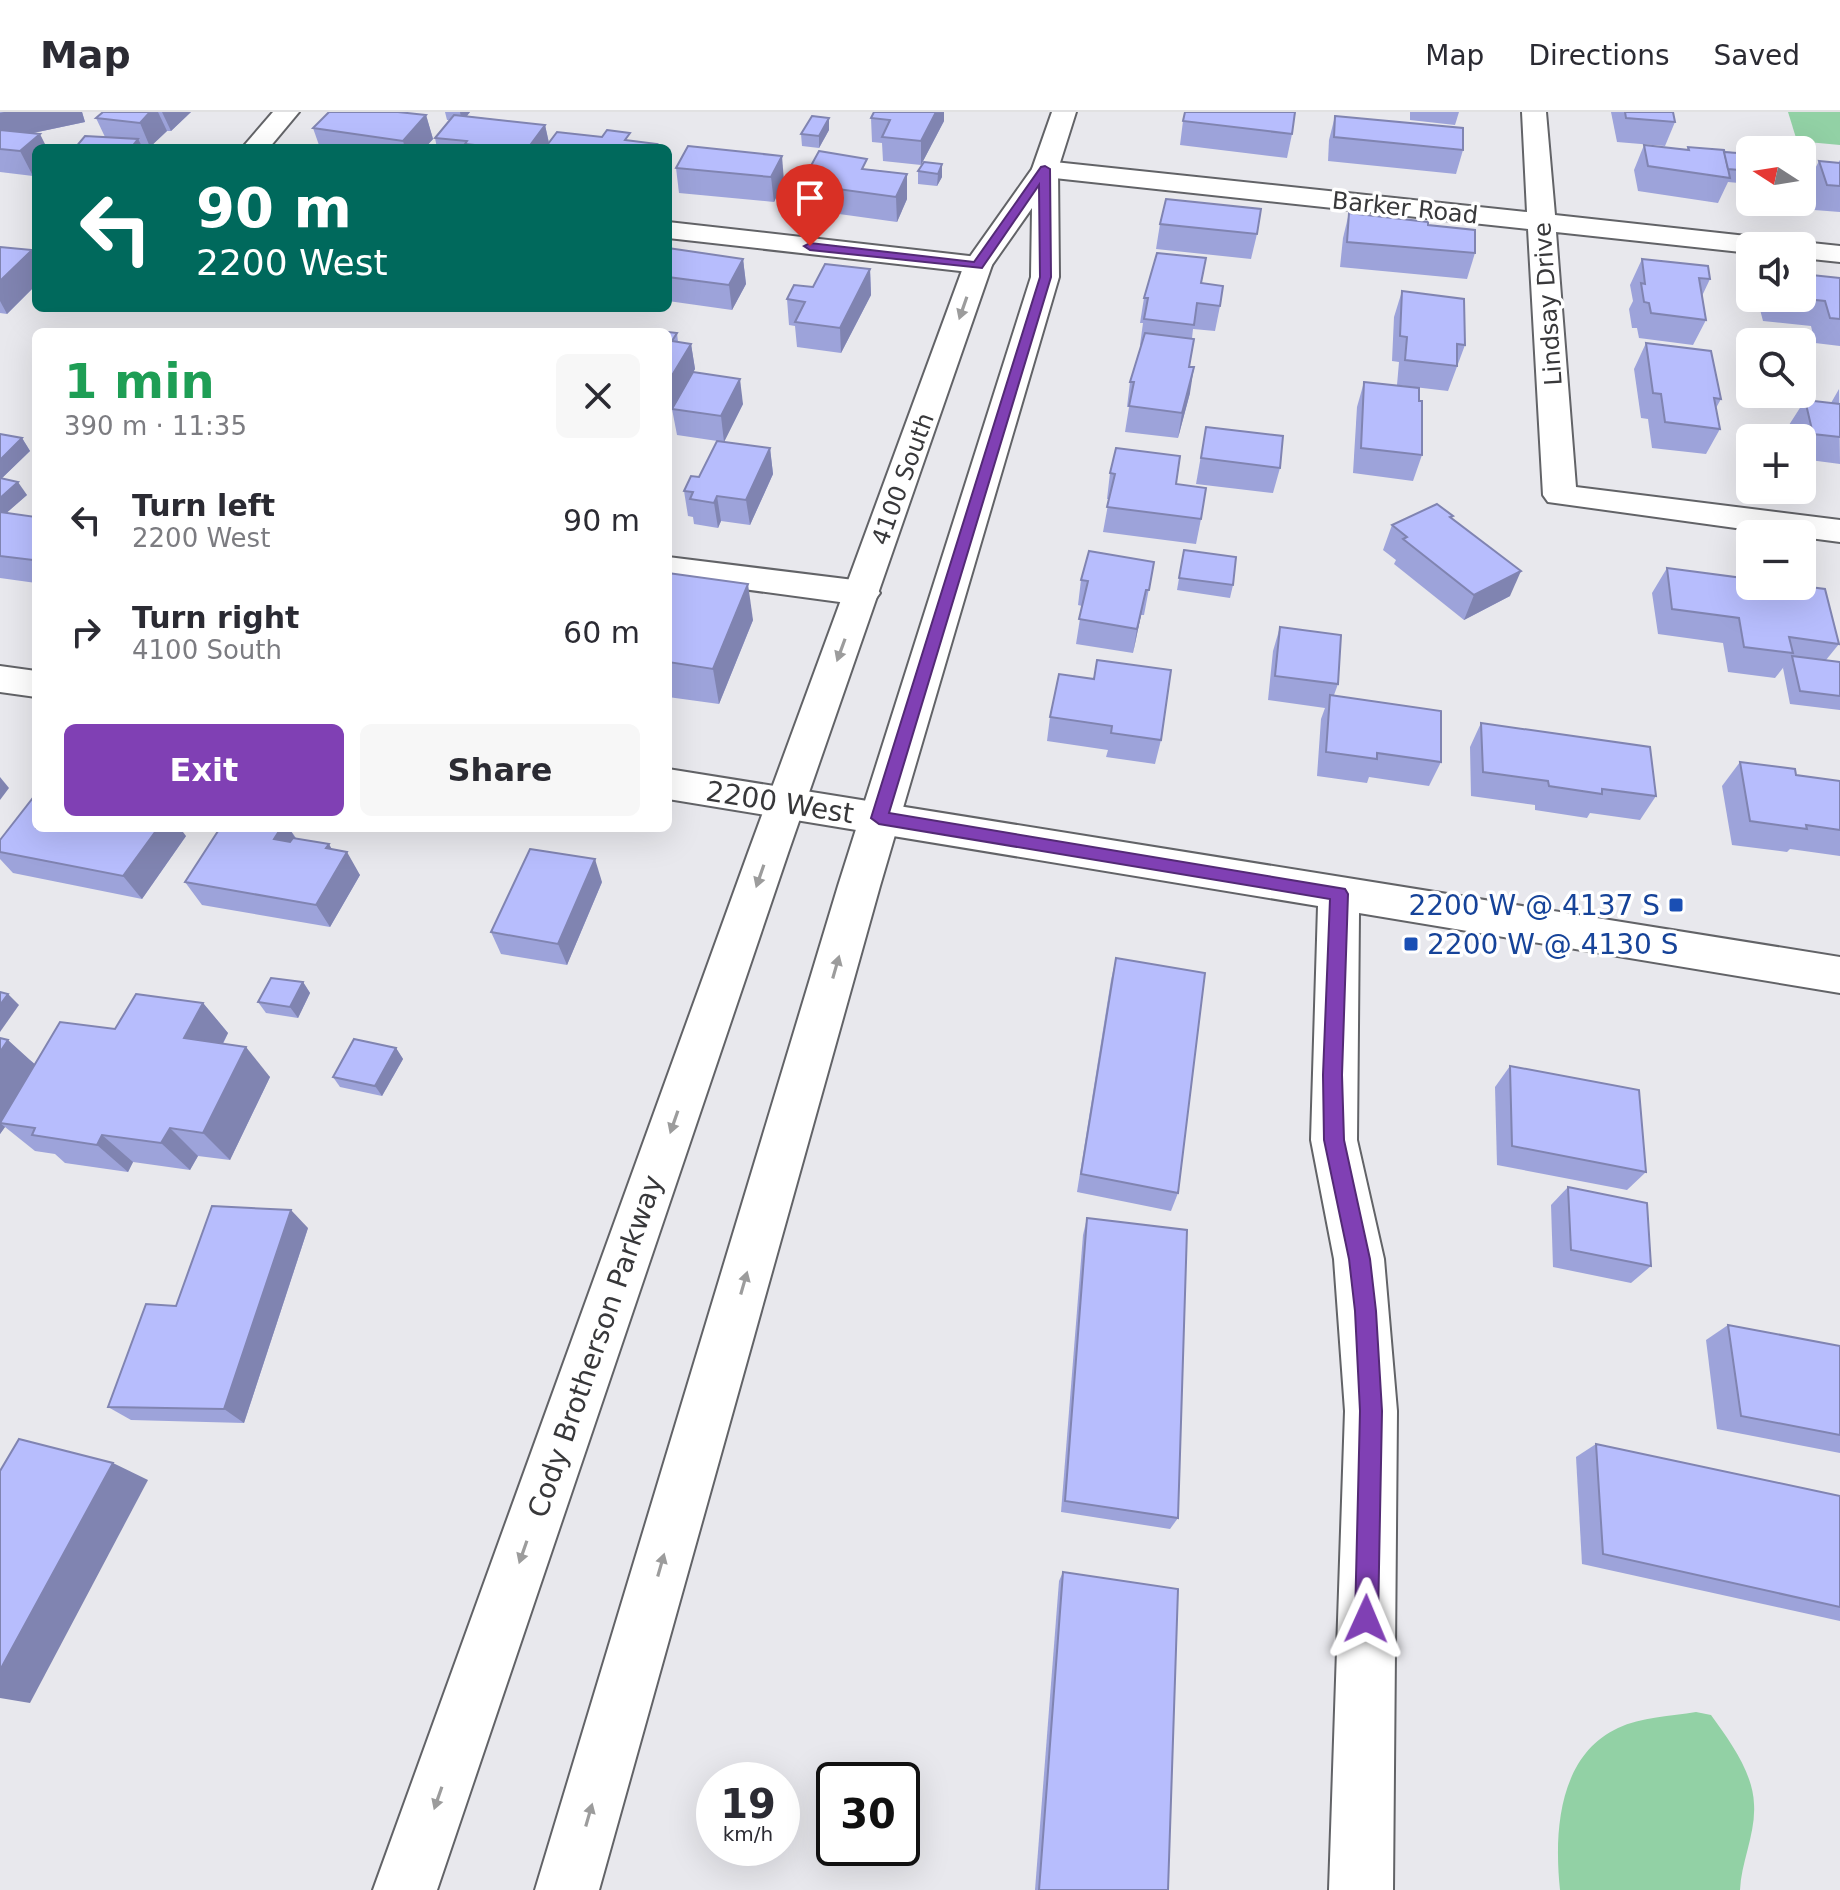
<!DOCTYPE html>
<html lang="en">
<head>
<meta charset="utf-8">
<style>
	body { margin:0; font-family:"DejaVu Sans",sans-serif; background:#f7f7f7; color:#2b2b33; height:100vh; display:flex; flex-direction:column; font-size:30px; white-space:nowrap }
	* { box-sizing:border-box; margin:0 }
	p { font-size:26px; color:#7c7c81 }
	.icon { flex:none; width:44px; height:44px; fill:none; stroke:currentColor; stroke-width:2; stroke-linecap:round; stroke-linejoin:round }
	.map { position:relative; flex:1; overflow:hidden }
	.sheet { position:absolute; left:32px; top:216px; width:640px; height:504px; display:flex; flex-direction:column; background:#fff; border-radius:12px; box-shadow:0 8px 32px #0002 }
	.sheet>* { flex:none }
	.guide { position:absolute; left:32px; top:32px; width:640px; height:168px; border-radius:12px; box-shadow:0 8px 32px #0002; background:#00695c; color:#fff; overflow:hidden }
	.needle { width:52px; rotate:282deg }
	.tools { position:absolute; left:1736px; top:24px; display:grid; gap:16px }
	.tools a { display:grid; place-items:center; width:80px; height:80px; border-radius:12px; background:#fff; box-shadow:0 8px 32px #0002; font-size:40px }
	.speed { position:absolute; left:696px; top:1650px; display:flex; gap:16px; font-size:40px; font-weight:700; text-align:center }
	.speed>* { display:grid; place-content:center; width:104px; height:104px; border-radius:50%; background:#fff; box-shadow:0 8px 32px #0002; line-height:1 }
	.speed small { font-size:20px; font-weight:400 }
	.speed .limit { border:4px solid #111; border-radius:12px; background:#fff; color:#111 }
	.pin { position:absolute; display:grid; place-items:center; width:68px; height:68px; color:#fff; margin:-82px -34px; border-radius:50% 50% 50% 0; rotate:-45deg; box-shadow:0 0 8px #0007 }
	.pin .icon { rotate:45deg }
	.me { position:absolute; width:88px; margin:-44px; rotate:1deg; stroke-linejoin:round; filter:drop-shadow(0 0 6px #0008) }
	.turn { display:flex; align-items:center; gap:28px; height:168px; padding:0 32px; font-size:36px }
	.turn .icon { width:104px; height:104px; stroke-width:2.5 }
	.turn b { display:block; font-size:56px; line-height:68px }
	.round { display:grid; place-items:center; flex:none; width:84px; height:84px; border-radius:12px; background:#f7f7f7 }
	.head { display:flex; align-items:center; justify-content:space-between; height:136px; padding:0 32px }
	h1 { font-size:48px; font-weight:600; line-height:60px; color:#1e9e55 }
	.action { display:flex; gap:16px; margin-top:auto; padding:16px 32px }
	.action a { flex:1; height:92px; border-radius:12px; background:#8040b4; color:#fff; font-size:32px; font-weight:600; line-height:92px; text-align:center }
	.action a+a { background:#f7f7f7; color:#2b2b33 }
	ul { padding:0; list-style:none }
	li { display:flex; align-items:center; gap:24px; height:112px; padding:0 32px }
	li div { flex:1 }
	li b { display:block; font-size:30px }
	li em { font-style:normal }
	header { display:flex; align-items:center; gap:48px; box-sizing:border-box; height:112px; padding:0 40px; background:#fff; border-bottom:2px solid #e1e1e2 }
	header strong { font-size:38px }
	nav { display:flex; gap:44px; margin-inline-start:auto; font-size:28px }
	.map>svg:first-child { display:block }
	.green { fill:#92d1a5 }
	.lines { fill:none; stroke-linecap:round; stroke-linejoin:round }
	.minor-casing { stroke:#626367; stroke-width:4 }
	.major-casing { stroke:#626367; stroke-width:4 }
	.minor { fill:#fff; fill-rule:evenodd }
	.major { fill:#fff; fill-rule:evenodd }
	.wall { fill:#9da3da }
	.shaded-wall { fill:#8084b1 }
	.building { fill:#b7bdfd; stroke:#8084b1; stroke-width:2 }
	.oneway { fill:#9c9c9c }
	.route { fill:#8040b4; stroke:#532a75; stroke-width:2 }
	.transit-dot { fill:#1a4fb4; stroke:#fff; stroke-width:3 }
	.labels { text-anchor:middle; stroke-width:7; stroke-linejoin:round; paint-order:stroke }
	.far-street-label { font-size:24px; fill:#38383a; stroke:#fff }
	.street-label { font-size:28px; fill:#38383a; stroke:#fff }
	.transit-label { font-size:28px; fill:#164399; stroke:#fff; text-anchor:end }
</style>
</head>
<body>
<header>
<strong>Map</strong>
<nav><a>Map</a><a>Directions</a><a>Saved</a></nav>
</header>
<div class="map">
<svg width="1840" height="1778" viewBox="0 0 1840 1778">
	<rect width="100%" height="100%" fill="#e8e8ed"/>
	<g class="green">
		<path d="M1788,0H1840V33L1797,29Z"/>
		<path d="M1696,1600L1711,1603C1729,1628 1753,1660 1754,1692C1756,1721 1741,1750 1740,1778H1560C1554,1721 1558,1644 1618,1616C1641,1605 1671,1604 1696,1600Z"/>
	</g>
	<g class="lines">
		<g class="minor-casing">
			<g id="minor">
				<path d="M273,0H299L269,36H242Z"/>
				<path d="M1522,0H1546L1555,103L1765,126L1775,128L1779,134H1750V141L1556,120L1576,375L1840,408V430L1802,425V422H1779L1548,390L1543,383L1528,117L1045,65L1036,63L1032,57L1036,51L1045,49L1527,100Z"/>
				<path d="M668,110L978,145L988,147L992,153L988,159L978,161L668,126Z"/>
				<path d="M1802,130L1840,134V150L1802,146V134H1791Z"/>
				<path d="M668,445L862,469L874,473L880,481L874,489L862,493L668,467Z"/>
				<path d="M0,554L36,559V585L0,580Z"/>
				<path d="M668,657L1840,845V881L1359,801L1357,1028L1384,1147L1397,1299L1393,1778H1329L1345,1299L1334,1147L1311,1028L1318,794L668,687Z"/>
			</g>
		</g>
		<g class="major-casing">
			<path id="major" d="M1052,0H1076L1058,57L1059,165L880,774L599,1778H535L838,774L1031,165L1032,96L992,153L788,741L437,1778H373L748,741L964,153L1032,57Z"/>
		</g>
		<use href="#minor" class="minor"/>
		<use href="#major" class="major"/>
	</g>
	<g class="wall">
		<path d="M0,0H82L85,10L33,21V64L0,60Z"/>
		<path d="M103,0H191L171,19H167L150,35L142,34L105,25L96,6Z"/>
		<path d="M445,0H470L467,4L545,13L549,31L631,29L657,32L658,36H437L435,26L449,8H447Z"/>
		<path d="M874,0H944V9L921,53L883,49L882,31L872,30L871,6Z"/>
		<path d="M1410,0H1459L1455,13L1410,8Z"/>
		<path d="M1611,0H1673L1675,10L1665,34L1617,30Z"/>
		<path d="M426,3L433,27L425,36H320L313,16Z"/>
		<path d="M1335,4L1463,38L1456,62L1328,49L1329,28Z"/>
		<path d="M1183,9L1292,22L1287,46L1180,33Z"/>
		<path d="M829,18L819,36L802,34L801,22Z"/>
		<path d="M1644,33L1687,38L1688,35L1750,42V72L1728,70L1718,91L1638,79L1634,58Z"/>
		<path d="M688,34L784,69L774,90L679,81L676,56Z"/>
		<path d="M1840,48V100L1814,98L1806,74L1819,49L1838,51Z"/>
		<path d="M942,52V65L937,74L918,72V59Z"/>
		<path d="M867,57L907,62V87L897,110L803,97L801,72Z"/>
		<path d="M1349,101L1428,113L1475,141L1467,167L1340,155L1343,126Z"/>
		<path d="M1160,112L1257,122L1251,147L1156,137Z"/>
		<path d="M0,135L36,145V173L7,202L0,201Z"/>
		<path d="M668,136L743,147L746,172L732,198L668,189Z"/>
		<path d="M1642,147L1710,167L1702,184L1706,208L1693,233L1639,226L1637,216H1632L1629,197L1633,189L1630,173Z"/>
		<path d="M870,157L871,183L841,241L797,235L795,214L789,213L787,187L813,175Z"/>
		<path d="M1840,166V234L1815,231L1811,214L1763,209L1757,186H1802Z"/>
		<path d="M1201,171L1220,194L1215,219L1193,217L1189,255L1190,281L1178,326L1125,320L1129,295H1127L1130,270L1141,233H1140L1143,211H1140L1144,186Z"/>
		<path d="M1402,179L1465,233L1448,279L1397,273L1399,250L1392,249L1394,205Z"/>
		<path d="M668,220L677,221L678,230L691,232L695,257L693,260L743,292L724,330L677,323L672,297L688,269L672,297H668Z"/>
		<path d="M1646,231L1721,287L1716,296L1720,317L1706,342L1652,336L1648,307L1641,306L1634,257Z"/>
		<path d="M1364,270L1419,289L1422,343L1413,369L1353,361L1357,295Z"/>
		<path d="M1839,277L1840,352L1802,347V326H1792L1789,313L1805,288L1831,291Z"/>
		<path d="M1206,315L1280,356L1273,381L1196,372Z"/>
		<path d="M0,322L22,326L30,339L2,366L27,383L6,401L36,405V471L0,466Z"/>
		<path d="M770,336L773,362L750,413L721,409L718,416L694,412L693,405L688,404L684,379L699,365Z"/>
		<path d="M1110,361L1176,372L1201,407L1196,432L1103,420L1109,387H1107Z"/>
		<path d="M1453,404L1451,407L1510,484L1464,508L1394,452L1396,448L1383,438L1392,413Z"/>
		<path d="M1184,438L1233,473L1230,486L1177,478Z"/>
		<path d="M1154,450L1144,503H1141L1133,541L1076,532L1082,494L1078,493L1081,468Z"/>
		<path d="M1667,456L1839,532L1826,548L1840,584V598L1790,592L1783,556L1786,552L1775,566L1728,560L1723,531L1658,522L1652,481Z"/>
		<path d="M668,461L753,508L719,592L668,585Z"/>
		<path d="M1280,515L1338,572L1334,583L1441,650L1429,674L1369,665L1367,671L1317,664L1321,607L1325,596L1268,588L1273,539Z"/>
		<path d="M1094,567L1161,628L1155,652L1106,645L1108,638L1047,629L1050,605Z"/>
		<path d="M1481,611L1656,684L1640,708L1590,701L1587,706L1535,698V693L1471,684L1470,635Z"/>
		<path d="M1740,650L1796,663L1840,669V744L1790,737L1787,740L1732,733L1722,674Z"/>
		<path d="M220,716H289L296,726L332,737L360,763L330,815L202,793L185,770Z"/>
		<path d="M186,724L142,787L13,761L0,747V728Z"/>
		<path d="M602,770L567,853L501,842L491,820Z"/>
		<path d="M1116,846L1178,1081L1171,1099L1077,1080L1111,868Z"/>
		<path d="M303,870L310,881L298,906L266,901L258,890Z"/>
		<path d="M203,891L228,921L223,932L270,965L230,1048L198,1044L190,1058L133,1050L128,1060L65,1051L55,1042L35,1039L5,1015L0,1022V926L35,952L115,917Z"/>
		<path d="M396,936L403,947L382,984L340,975L333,965Z"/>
		<path d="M1510,954L1646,1060L1627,1078L1497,1053L1495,975Z"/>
		<path d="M1568,1075L1651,1154L1631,1171L1553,1155L1551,1093Z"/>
		<path d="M1087,1106L1178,1406L1170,1417L1061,1400L1083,1123Z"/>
		<path d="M308,1116L244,1311L131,1308L108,1295Z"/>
		<path d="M1728,1213L1840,1234V1341L1717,1317L1706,1228Z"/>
		<path d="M1596,1332L1840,1384V1509L1582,1452L1576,1345Z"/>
		<path d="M1063,1460L1168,1778H1035L1059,1469Z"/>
	</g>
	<g class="shaded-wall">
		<path d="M4,0H82L85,10L0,28V1Z"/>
		<path d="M150,0H158L167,19L150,35L140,11Z"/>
		<path d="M162,0H191L171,19Z"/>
		<path d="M460,0H470L462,10Z"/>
		<path d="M936,0H944V9L921,53V29Z"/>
		<path d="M426,3L433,27L425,36H405L403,29Z"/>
		<path d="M829,6V18L819,36V24Z"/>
		<path d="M545,13L550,36H528Z"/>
		<path d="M40,22L47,36H36V61L33,64L20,39Z"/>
		<path d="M138,27L143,36H131Z"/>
		<path d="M782,44L784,69L774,90L771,65Z"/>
		<path d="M942,52V65L937,74L938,62Z"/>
		<path d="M907,62V87L897,110L896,85Z"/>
		<path d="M32,138L36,145V173L7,202L0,189V169Z"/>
		<path d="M743,147L746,172L732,198L729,173Z"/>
		<path d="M870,157L871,183L841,241L840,216Z"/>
		<path d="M691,232L695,257L672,297L668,270Z"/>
		<path d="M1194,255L1190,281L1178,326L1182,301Z"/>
		<path d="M740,267L743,292L724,330L721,304Z"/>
		<path d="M22,326L30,339L0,368V348Z"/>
		<path d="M770,336L773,362L750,413L746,388Z"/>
		<path d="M18,370L27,383L3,404L0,399V386Z"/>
		<path d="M717,384L721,409L718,416L714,391Z"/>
		<path d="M1521,459L1510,484L1464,508L1474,483Z"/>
		<path d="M748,472L753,508L719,592L713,557Z"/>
		<path d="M1146,478L1141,503L1133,541L1137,517Z"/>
		<path d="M0,665L9,676L0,688Z"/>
		<path d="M158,716H180L186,724L142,787L123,764Z"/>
		<path d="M281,716H289L299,732L274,727Z"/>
		<path d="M329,732L340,752L347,740L360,763L330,815L316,793L326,736Z"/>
		<path d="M595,747L602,770L567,853L558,832Z"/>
		<path d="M303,870L310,881L298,906L290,895Z"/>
		<path d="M8,882L19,893L0,920V893Z"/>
		<path d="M203,891L228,921L210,956L184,926Z"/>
		<path d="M8,928L41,958L0,1011L5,1015L0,1022V940Z"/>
		<path d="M246,935L270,965L230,1048L203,1021Z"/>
		<path d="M396,936L403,947L382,984L375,974Z"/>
		<path d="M170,1016L198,1044L190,1058L161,1031Z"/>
		<path d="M102,1023L133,1050L128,1060L97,1033Z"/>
		<path d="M291,1098L308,1116L244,1311L224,1297Z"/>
		<path d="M113,1351L148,1368L30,1591L0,1586V1558Z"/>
	</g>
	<g class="building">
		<path d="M103,0H150L140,11L96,6Z"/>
		<path d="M329,0H398L426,3L403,29L313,16Z"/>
		<path d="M874,0H936L921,29L882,25L890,8L871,6Z"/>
		<path d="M1185,0H1295L1292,22L1183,9Z"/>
		<path d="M1625,0H1673L1675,10L1626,6Z"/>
		<path d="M454,3L545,13L528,36H504L465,32L467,29L435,26Z"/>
		<path d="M812,4L829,6L819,24L801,22Z"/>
		<path d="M1335,4L1463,16V38L1334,25Z"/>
		<path d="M0,18L40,22L20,39L0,37Z"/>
		<path d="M607,18L630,21L625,28L657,32L654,36H545L557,20L602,25Z"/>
		<path d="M85,24L138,27L131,36H75Z"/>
		<path d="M1644,33L1689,38L1688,35L1724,38L1730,66L1648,54Z"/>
		<path d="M688,34L782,44L771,65L676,56Z"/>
		<path d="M819,39L867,47L862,57L907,62L896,85L801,72Z"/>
		<path d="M1724,40L1750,42V59L1728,57Z"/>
		<path d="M1819,49L1840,51V74L1827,73Z"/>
		<path d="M924,50L942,52L938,62L918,59Z"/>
		<path d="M1166,87L1261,97L1257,122L1160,112Z"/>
		<path d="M1349,101L1428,110V113L1475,118V141L1347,130Z"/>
		<path d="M0,135L32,138L0,169Z"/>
		<path d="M668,136L743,147L729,173L668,165Z"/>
		<path d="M1157,141L1206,146L1201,171L1223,174L1220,194L1197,191L1194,213L1144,207L1148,186H1144Z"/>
		<path d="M1642,147L1708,154L1710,167L1699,166L1706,208L1651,201L1649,191L1644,190L1641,171L1645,172Z"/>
		<path d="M825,152L870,157L840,216L795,210L805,190L787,187L794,173L813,175Z"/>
		<path d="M1802,162L1840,166V207L1830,206L1825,189L1796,186H1802Z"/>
		<path d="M1402,179L1464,187L1465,233L1457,232V254L1405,248L1407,225L1400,224Z"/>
		<path d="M647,217L668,220H645Z"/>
		<path d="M668,220L677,221L672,229L691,232L668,270Z"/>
		<path d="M1145,221L1194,227L1189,255H1194L1182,301L1129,294L1134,270H1130Z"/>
		<path d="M1646,231L1711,239L1721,287L1714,286L1720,317L1665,310L1661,282L1653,281Z"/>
		<path d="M693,260L740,267L721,304L672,297Z"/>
		<path d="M1364,270L1419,276V289H1422V343L1361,336Z"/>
		<path d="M1805,288L1840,292V325L1813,322Z"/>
		<path d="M1206,315L1283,324L1280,356L1201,346Z"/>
		<path d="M0,322L22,326L0,348Z"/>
		<path d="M717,329L770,336L746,388L717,384L714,391L690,387L693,380L684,379L691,364L699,365Z"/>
		<path d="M1116,336L1180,344L1176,372L1206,376L1201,407L1107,395L1115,362L1110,361Z"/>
		<path d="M0,366L18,370L0,386Z"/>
		<path d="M1437,392L1453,404L1450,405L1521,459L1474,483L1403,427L1407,425L1392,413Z"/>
		<path d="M0,400L36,405V445L33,448L0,444Z"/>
		<path d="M1184,438L1236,445L1233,473L1179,466Z"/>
		<path d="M1089,439L1154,450L1149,478H1146L1137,517L1079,507L1088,469L1081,468Z"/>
		<path d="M1667,456L1750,467V474H1802L1825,477L1839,532L1789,525L1793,541L1744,535L1739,506L1672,497Z"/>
		<path d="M668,461L748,472L713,557L668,550Z"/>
		<path d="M1280,515L1341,523L1338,572L1275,564Z"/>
		<path d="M1792,544L1840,550V584L1800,579Z"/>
		<path d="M1097,548L1171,558L1161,628L1111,621L1112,614L1050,605L1059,562L1094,567Z"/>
		<path d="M1330,583L1441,599V650L1377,641V647L1326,640Z"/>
		<path d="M1481,611L1650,635L1656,684L1602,677V682L1549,674L1548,669L1483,660Z"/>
		<path d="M1740,650L1795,657L1796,663L1840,669V718L1806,713L1807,717L1750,709Z"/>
		<path d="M36,682V716H158L123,764L0,740V728Z"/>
		<path d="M220,716H281L274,727L290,730L293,726L329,732L326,736L347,740L316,793L185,770Z"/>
		<path d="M530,737L595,747L558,832L491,820Z"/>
		<path d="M1116,846L1205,861L1178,1081L1081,1062Z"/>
		<path d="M271,866L303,870L290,895L258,890Z"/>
		<path d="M0,880L8,882L0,893Z"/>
		<path d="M136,882L203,891L184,926L246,935L203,1021L170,1016L161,1031L102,1023L97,1033L32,1023L35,1016L0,1011L60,910L115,917Z"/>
		<path d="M0,926L8,928L0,940Z"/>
		<path d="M354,927L396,936L375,974L333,965Z"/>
		<path d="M1510,954L1639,978L1646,1060L1512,1034Z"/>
		<path d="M1568,1075L1647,1091L1651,1154L1571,1138Z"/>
		<path d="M212,1094L291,1098L224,1297L108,1295L146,1192L176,1194Z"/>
		<path d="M1087,1106L1187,1118L1178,1406L1065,1389Z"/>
		<path d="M1728,1213L1840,1234V1323L1741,1304Z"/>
		<path d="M19,1327L113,1351L0,1558V1359Z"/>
		<path d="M1596,1332L1840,1384V1495L1603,1442Z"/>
		<path d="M1063,1460L1178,1477L1168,1778H1039Z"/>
	</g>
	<defs><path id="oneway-solid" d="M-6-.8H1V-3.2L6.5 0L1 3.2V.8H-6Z" transform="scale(2)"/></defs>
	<g class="oneway">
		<use href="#oneway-solid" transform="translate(963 196) rotate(109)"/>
		<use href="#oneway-solid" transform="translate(841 538) rotate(110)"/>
		<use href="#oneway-solid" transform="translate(760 764) rotate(109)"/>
		<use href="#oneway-solid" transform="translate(836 855) rotate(-74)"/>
		<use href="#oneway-solid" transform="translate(674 1010) rotate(109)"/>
		<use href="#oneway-solid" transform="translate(744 1171) rotate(-74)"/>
		<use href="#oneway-solid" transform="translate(523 1440) rotate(109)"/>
		<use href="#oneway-solid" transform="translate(661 1453) rotate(-74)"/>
		<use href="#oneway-solid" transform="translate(438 1686) rotate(109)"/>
		<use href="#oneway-solid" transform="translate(589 1703) rotate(-74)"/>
	</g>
	<path class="route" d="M1045,54L1050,57L1051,165L889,701L1345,777L1348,782L1342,963L1344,1028L1370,1147L1376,1199L1382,1299L1378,1507L1375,1516L1366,1519L1358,1516L1355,1507L1360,1299L1355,1199L1349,1147L1324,1028L1323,963L1330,787L879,712L871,706L1040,165L1039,73L982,156L810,138L804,134L810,131L974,150L1041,55Z"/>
	<g class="transit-dot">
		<rect x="1668" y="785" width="16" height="16" rx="4"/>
		<rect x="1403" y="824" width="16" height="16" rx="4"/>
	</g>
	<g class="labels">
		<g class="far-street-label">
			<text transform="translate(1405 96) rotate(6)" y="8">Barker Road</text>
			<text transform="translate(1548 192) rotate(-94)" y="8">Lindsay Drive</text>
			<text transform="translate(903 367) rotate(-70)" y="8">4100 South</text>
		</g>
		<g class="street-label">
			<text transform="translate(780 690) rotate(9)" y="10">2200 West</text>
			<text transform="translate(595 1234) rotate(-71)" y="10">Cody Brotherson Parkway</text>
		</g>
		<g class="transit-label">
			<text x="1660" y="803">2200 W @ 4137 S</text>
			<text x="1427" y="842" text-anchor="start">2200 W @ 4130 S</text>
		</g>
	</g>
</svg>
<div class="tools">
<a><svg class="needle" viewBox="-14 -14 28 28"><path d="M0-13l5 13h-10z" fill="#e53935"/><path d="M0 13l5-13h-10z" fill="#7c7c81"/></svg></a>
<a><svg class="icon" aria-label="sound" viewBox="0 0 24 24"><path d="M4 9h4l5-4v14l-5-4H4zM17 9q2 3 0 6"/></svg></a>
<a><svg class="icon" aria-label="search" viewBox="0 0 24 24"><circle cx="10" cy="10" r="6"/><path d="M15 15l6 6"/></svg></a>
<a>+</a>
<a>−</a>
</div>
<div class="speed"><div>19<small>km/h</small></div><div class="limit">30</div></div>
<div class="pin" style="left:810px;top:134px;background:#d93025"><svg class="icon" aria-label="arrive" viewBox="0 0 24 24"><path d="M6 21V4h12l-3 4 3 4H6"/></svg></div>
<svg class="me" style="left:1366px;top:1507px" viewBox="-20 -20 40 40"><path d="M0-17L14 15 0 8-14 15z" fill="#8040b4" stroke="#fff" stroke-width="4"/></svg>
<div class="guide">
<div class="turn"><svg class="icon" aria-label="left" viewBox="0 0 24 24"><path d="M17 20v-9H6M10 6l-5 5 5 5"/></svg><div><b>90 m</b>2200 West</div></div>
</div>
<section class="sheet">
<div class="head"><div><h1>1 min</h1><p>390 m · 11:35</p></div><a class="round"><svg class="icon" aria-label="close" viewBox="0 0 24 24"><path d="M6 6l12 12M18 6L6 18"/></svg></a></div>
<ul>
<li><svg class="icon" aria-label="left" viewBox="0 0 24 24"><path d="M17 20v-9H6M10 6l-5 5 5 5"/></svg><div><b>Turn left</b><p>2200 West</p></div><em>90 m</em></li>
<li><svg class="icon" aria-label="right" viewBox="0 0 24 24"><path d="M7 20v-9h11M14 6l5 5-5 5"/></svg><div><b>Turn right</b><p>4100 South</p></div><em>60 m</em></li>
</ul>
<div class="action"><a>Exit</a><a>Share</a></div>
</section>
</div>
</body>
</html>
